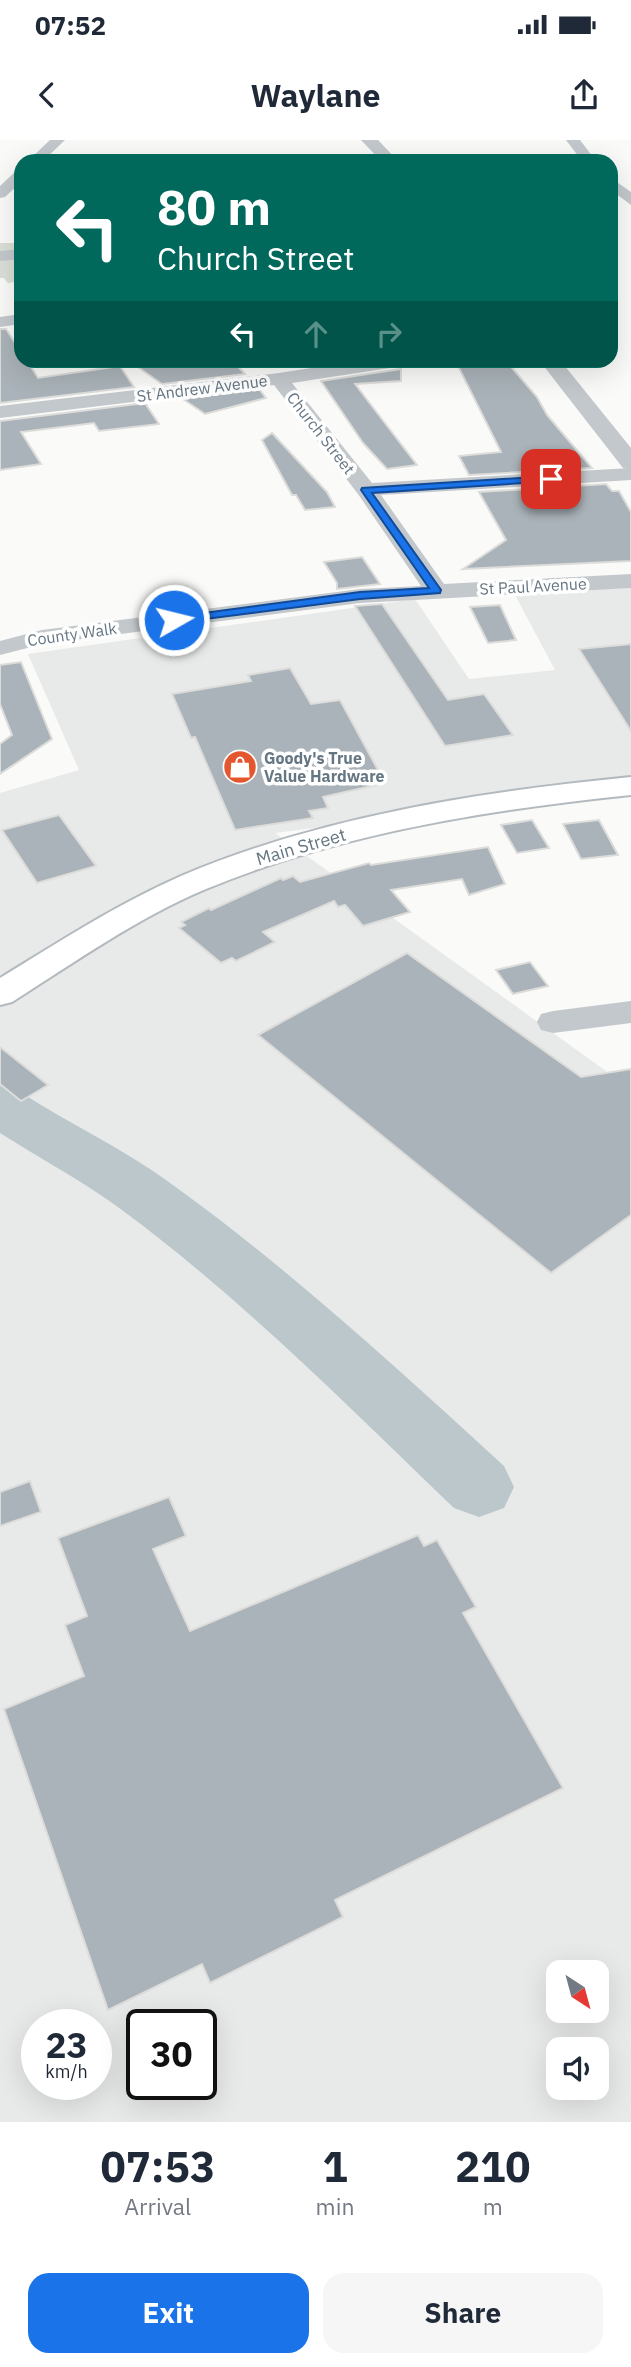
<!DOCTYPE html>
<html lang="en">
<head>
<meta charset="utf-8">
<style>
	body { margin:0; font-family:"IBM Plex Sans",sans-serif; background:#f6f6f7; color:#1f2937; height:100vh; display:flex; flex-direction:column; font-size:26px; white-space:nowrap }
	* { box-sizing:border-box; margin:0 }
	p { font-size:23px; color:#747a83 }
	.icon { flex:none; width:38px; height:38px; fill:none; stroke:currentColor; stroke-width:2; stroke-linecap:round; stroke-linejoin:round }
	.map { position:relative; height:1982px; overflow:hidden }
	.panel { display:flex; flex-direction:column; background:#fff; flex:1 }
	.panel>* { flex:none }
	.banner { position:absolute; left:14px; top:14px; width:604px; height:214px; border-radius:21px; box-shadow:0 7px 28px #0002; background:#00695c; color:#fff; overflow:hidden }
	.needle { width:46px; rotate:144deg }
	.tools { position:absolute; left:546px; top:1820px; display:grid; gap:14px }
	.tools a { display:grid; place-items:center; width:63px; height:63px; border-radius:14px; background:#fff; box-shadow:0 7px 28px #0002; font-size:35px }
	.speed { position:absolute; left:21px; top:1869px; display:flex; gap:14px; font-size:35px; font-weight:700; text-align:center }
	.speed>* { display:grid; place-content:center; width:91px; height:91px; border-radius:50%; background:#fff; box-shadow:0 7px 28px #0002; line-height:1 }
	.speed small { font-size:18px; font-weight:400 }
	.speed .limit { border:4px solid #111; border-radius:10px; background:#fff; color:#111 }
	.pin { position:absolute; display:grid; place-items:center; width:60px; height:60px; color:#fff; margin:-30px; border-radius:14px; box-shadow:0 4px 10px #0006 }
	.me { position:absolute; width:77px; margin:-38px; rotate:82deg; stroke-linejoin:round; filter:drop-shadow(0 0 5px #0008) }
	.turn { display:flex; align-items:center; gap:24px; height:147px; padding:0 28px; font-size:32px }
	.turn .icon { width:91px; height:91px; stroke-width:2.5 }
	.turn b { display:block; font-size:49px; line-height:60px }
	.lanes { display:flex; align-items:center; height:66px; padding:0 28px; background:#0003; justify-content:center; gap:35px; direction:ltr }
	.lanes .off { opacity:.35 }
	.eta { display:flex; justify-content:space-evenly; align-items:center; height:119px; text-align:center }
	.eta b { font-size:42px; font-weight:700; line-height:49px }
	.button { display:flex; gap:14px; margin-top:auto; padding:14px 28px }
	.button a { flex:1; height:80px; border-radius:21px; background:#1a73e8; color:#fff; font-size:28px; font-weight:700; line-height:80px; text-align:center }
	.button a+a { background:#f6f6f7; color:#1f2937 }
	.status { display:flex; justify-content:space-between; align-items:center; height:49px; padding:0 35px; background:#fff; direction:ltr }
	.status svg { height:19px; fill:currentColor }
	header { display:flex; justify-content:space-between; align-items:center; height:91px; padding:0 28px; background:#fff; font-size:32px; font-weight:700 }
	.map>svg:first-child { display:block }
	.built { fill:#e8e9e9; fill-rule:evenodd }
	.green { fill:#dadfd7 }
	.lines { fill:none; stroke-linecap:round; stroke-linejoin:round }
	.river { fill:#bbc7cb; fill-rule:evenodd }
	.building { fill:#aab3b9; stroke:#dcdcda; stroke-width:2 }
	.secondary-casing { stroke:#b3babf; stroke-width:4 }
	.minor { fill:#c3c8cc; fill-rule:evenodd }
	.tertiary { fill:#c3c8cc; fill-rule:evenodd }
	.secondary { fill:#fff; fill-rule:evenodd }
	.route { fill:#1a73e8; stroke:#114b97; stroke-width:2 }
	.labels { text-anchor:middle; stroke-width:7; stroke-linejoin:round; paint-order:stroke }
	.far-street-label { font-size:16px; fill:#657683; stroke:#fff }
	.far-poi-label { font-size:16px; font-weight:bold; fill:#657683; stroke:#fff; text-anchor:start }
	.street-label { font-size:18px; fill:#657683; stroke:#fff }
</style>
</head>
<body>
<div class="status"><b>07:52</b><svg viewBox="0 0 49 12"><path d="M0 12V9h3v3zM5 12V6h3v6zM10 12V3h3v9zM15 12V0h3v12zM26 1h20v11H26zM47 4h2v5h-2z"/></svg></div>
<header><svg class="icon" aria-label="back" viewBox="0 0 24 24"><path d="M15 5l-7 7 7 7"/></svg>Waylane<svg class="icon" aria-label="share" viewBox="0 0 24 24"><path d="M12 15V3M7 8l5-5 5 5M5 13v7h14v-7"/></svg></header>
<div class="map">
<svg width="631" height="1982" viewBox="0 0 631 1982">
	<rect width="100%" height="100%" fill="#fafaf8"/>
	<path class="built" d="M631,448V647L275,693L631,949V1982H0V653L79,630L28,514L415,459L469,539L555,530L514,453ZM558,1832H597V1871H558ZM37,1885H96V1944H37ZM142,1885H201V1944H142ZM558,1909H597V1948H558Z"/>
	<path class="green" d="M0,103H21V141L8,143L4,138H0Z"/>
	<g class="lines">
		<path class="river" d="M0,946L20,952C68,983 120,1007 166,1040C286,1126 395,1226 504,1326L514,1347L504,1368L479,1377L454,1368C347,1265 242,1159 122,1070C83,1041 41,1019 0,993Z"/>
	</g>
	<g class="building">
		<path d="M0,189H6L21,212V220H27L38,238L120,226L134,247L0,263Z"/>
		<path d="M128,220H232L245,234L162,244Z"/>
		<path d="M507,222L537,257L547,275L592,328L469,335L459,316L501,312L458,226Z"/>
		<path d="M401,229V241L355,244L417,325L387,329L363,303L321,241Z"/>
		<path d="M259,249L266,258L205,274L183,259Z"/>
		<path d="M145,263L159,284L99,291L94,283L21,292L41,324L0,330V281Z"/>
		<path d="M272,293L327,352L335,367L305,370L296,355H292L262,300Z"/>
		<path d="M606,344L612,351H619L631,372V421L463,429L506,400L479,352Z"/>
		<path d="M362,417L380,444L337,449V443L324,422Z"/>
		<path d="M382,464L448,560L484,554L513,595L445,606L355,466Z"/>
		<path d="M500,465L516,500L488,503L470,467Z"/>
		<path d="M631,504V591L579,509Z"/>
		<path d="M21,522L52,599L0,634V604L12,595L0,564V525Z"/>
		<path d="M290,528L311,564L340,560L385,643L323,657L328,668L309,671L313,678L235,690L195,597L191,598L172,554L251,541L248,535Z"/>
		<path d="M59,675L96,726L37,743L2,690Z"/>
		<path d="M532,680L549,708L517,713L501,685Z"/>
		<path d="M599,680L618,715L581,719L563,684Z"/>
		<path d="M488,707L505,744L469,755L462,739L391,750L410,772L363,786L345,765L338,767L334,761L263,792L275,802L236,821L232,818L221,823L179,788L185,785L181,782L209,768L211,770L281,738L283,740L293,736L300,742L369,723L371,725Z"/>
		<path d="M407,813L581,937L631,929V1075L551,1133L258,895Z"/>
		<path d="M530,822L548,846L513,854L496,830Z"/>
		<path d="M0,907L48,945L21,961L0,944Z"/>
		<path d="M30,1341L41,1372L0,1386V1352Z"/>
		<path d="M169,1357L186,1396L153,1409L190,1491L418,1395L424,1406L437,1400L476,1467L463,1473L563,1648L335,1760L343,1777L210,1843L202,1824L108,1870L4,1569L84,1536L65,1485L87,1476L58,1398Z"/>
	</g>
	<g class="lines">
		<g class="secondary-casing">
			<path id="secondary" d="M631,637V655C486,670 341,693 206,749C137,778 75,822 12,862L0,865V838C59,802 117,764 181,736C322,676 479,652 631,637Z"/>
		</g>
		<g class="minor">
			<path d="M50,0H65L43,21H28Z"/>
			<path d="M566,0H580L596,21H582Z"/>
			<path d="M21,30V42L5,57L0,58V46L16,31Z"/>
			<path d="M611,38L631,52V65L611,50Z"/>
			<path d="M21,109V119L0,121V111Z"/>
			<path d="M21,174V184L0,187V177Z"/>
			<path d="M363,220H412L403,226L292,243L372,343L631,328V340L381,355L444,444L631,434V448L360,463L43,504L0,515V501L42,490L360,449L421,446L358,354L274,245L0,278V266L279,233Z"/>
			<path d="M631,861V883L553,893L541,890L537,882L541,874L553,871Z"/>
		</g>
		<g class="tertiary">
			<path d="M361,0H378L398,21H381Z"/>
			<path d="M539,220H560L631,308V330L623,328Z"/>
		</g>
		<use href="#secondary" class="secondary"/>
	</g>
	<path class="route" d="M551,336L556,339L555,341L372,353L441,450L440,453L360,459L174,483L169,480L174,477L360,452L429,448L361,350L362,348Z"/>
	<defs>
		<g id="shop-disc" transform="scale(1.75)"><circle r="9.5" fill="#e4572e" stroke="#fff"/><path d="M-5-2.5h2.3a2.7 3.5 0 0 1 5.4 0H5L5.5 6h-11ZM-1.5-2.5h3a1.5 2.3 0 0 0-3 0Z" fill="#fff"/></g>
	</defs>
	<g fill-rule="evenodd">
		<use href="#shop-disc" x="240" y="627"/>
	</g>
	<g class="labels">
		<g class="far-street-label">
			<text transform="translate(202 248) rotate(-7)" y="6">St Andrew Avenue</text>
			<text transform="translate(321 293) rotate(52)" y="6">Church Street</text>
			<text transform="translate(533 446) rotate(-3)" y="6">St Paul Avenue</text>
			<text transform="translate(72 494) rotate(-8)" y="6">County Walk</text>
		</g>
		<g class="far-poi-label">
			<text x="264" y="624">Goody's True<tspan x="264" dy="18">Value Hardware</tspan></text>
		</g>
		<g class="street-label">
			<text transform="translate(301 707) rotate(-16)" y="6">Main Street</text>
		</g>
	</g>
</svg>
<div class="tools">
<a><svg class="needle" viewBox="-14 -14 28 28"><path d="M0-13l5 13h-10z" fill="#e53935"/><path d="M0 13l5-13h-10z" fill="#747a83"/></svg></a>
<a><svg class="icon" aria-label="sound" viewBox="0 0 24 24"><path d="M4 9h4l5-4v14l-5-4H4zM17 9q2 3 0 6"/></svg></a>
</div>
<div class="speed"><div>23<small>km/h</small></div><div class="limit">30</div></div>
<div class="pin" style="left:551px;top:339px;background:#d93025"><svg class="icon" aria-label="arrive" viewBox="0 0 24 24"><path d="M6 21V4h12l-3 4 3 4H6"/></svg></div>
<svg class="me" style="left:174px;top:480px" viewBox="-20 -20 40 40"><circle r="17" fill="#1a73e8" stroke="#fff" stroke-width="3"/><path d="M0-11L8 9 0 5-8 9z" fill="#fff"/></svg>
<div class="banner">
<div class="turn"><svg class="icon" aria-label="left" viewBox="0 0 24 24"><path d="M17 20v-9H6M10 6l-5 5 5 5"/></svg><div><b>80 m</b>Church Street</div></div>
<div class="lanes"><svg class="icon" aria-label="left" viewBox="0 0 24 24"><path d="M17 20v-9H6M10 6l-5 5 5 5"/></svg><svg class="icon off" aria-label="ahead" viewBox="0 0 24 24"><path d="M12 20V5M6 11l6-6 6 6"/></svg><svg class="icon off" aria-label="right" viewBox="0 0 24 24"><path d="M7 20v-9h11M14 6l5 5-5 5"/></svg></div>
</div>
</div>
<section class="panel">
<div class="eta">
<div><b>07:53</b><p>Arrival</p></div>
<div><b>1</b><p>min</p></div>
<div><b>210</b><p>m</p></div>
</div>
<div class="button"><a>Exit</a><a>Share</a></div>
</section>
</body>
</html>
